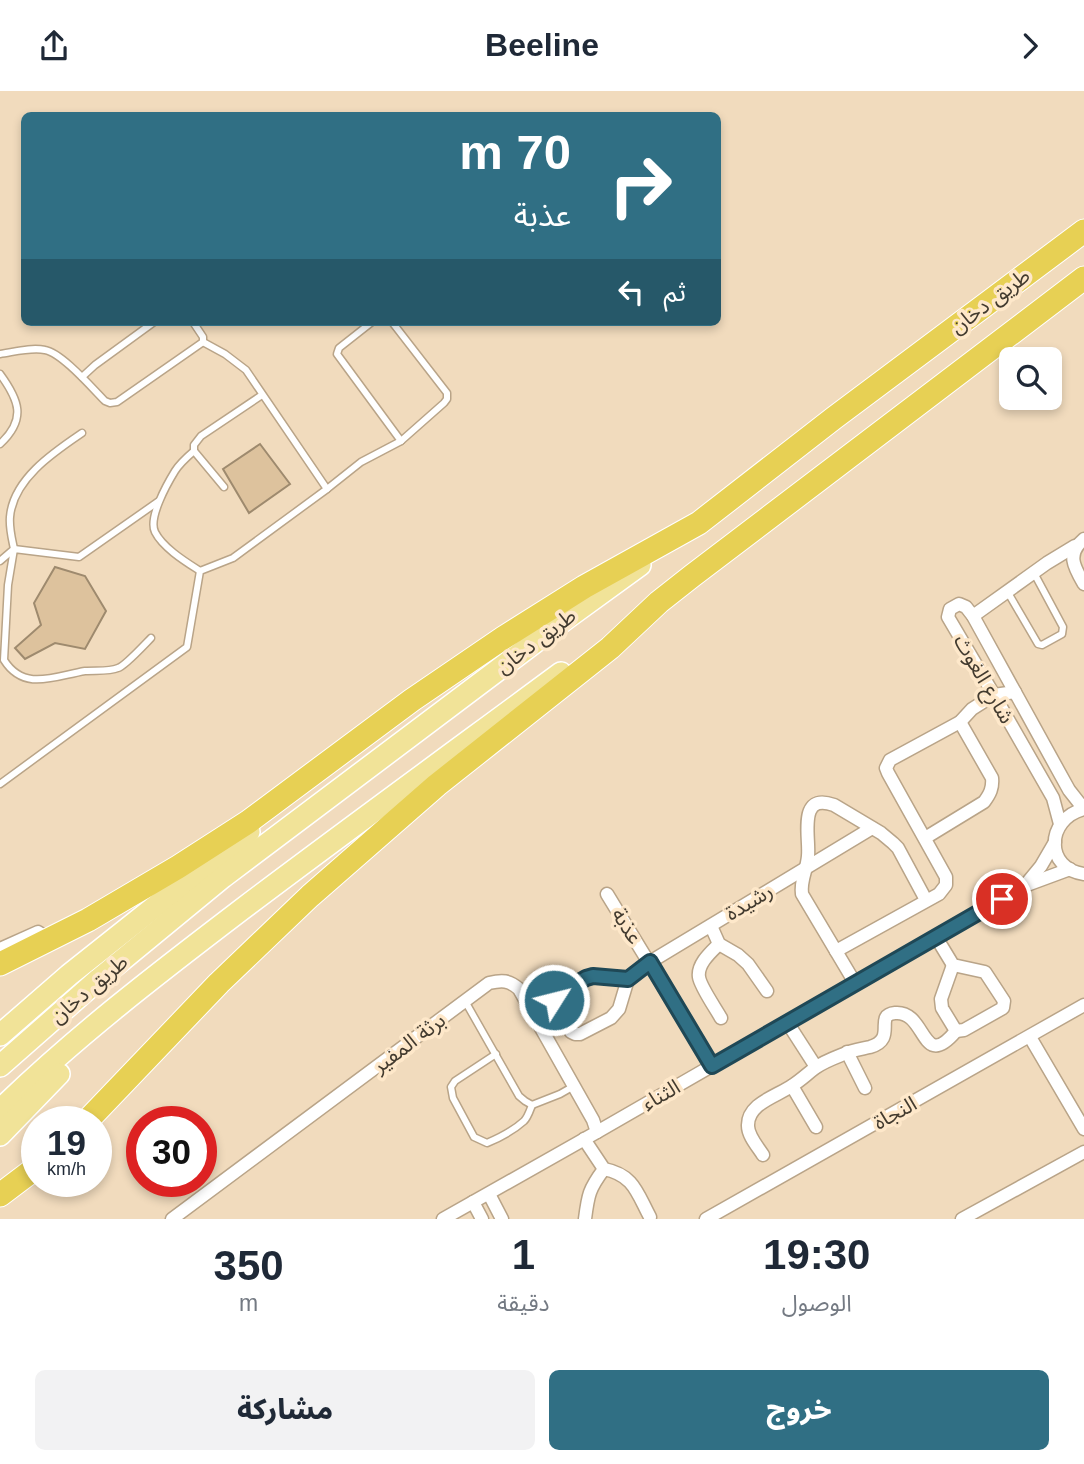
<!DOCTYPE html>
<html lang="ar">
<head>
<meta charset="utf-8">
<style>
	body { margin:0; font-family:Helvetica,"Noto Sans Arabic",sans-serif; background:#f2f2f3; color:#1f2937; direction:rtl; height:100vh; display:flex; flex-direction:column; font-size:26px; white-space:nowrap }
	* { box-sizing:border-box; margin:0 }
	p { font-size:23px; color:#747a83 }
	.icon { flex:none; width:38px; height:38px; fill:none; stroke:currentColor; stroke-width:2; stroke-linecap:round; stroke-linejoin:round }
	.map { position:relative; height:1128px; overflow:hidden; direction:ltr }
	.details { display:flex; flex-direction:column; background:#fff; flex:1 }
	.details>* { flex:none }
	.hud { position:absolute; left:21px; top:21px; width:700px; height:214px; border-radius:10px; box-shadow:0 4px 10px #0003; direction:rtl; background:#306f84; color:#fff; overflow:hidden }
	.buttons { position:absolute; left:999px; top:256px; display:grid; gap:14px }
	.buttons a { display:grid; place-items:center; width:63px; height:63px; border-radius:10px; background:#fff; box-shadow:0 4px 10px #0003; font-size:35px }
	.speed { position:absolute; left:21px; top:1015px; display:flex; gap:14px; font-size:35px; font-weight:700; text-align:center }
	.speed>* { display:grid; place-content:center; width:91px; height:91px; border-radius:50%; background:#fff; box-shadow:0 4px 10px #0003; line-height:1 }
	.speed small { font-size:18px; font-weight:400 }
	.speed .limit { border:10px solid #d22; background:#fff; color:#111 }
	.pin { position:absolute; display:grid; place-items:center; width:60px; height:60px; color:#fff; margin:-30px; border:4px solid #fff; border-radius:50%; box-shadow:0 2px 7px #0007 }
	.me { position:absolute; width:77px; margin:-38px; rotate:54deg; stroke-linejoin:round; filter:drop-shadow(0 0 5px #0008) }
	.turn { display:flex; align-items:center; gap:24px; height:147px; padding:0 35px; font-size:32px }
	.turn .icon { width:91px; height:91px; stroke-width:2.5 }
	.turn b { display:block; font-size:49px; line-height:60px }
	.then { display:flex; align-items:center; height:66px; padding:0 35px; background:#0003; gap:14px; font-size:26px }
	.eta { display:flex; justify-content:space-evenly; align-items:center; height:119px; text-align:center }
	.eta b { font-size:42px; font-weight:800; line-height:49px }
	.primary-button { display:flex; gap:14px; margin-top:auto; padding:14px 35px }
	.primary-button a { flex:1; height:80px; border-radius:10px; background:#306f84; color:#fff; font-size:28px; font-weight:800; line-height:80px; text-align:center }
	.primary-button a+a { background:#f2f2f3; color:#1f2937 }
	header { display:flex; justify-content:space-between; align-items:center; height:91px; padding:0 35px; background:#fff; font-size:32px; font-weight:800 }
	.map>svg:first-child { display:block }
	.building { fill:#ddc29d; stroke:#9e8a6e; stroke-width:2 }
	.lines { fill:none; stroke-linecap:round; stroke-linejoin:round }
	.lane-casing { stroke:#b9a488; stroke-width:9 }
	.street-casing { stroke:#b9a488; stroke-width:15 }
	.primary-casing { stroke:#fff; stroke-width:24 }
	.highway-casing { stroke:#fff; stroke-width:25 }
	.lane { stroke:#fff; stroke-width:6 }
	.street { stroke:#fff; stroke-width:12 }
	.primary { stroke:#f1e398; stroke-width:21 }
	.highway { stroke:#e7d054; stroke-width:23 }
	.route-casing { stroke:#1f4856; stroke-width:18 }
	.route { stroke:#306f84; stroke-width:12 }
	.labels { text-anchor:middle; stroke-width:7; stroke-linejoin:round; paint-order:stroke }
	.street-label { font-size:21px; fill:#433b2f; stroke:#fee8ca }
</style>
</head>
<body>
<header><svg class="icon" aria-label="forward" viewBox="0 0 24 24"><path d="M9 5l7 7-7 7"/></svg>Beeline<svg class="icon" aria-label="share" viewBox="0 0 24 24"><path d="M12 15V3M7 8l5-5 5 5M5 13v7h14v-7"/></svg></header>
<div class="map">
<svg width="1084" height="1128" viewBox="0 0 1084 1128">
	<rect width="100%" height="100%" fill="#f1dbbd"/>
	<g class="building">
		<path d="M260,353L290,393L249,422L223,378Z"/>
		<path d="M55,476L85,485L106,520L85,558L55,552L25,568L15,557L41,534L34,512Z"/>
	</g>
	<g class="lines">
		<g class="lane-casing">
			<g id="lane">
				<path d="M372,231L339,257L337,263L401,350"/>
				<path d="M203,251L225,263L246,279L327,398"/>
				<path d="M0,263C14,261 31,256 45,259C62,262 92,297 105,310L110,312L117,311L203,251V246L193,231"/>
				<path d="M0,283C19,309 27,328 0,353"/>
				<path d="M82,286L95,274L154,231"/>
				<path d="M194,360C187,366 180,372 175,380C167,393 148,427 155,441C163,457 186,471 200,480"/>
				<path d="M224,396L194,360V354L201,345L262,304"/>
				<path d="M0,470L14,458C12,448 9,437 10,426C13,388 54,361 82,342"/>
				<path d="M1007,500L1038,553L1042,554L1062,543L1063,536L1034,482"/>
				<path d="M151,547C145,553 125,575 118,577C109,581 95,579 85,580C55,585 24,601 4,569L8,494L14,458L79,466L159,410"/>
				<path d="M0,693L187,556L200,480L233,467L327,398L361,371L401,350L444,312L447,308V302L392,231"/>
				<path d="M465,910L519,1005L525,1010L532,1014L560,1003L574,995"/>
				<path d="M496,963L455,990L451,996L453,1007L474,1046L487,1052C499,1047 514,1039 524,1030C528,1026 530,1019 532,1014"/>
			</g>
		</g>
		<g class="street-casing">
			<g id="street">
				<path d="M1084,448C1066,463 1074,476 1084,493"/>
				<path d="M973,525L1047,472L1075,455"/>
				<path d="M1084,718C1045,728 1045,778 1084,783"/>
				<path d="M1060,733L1053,707L994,604L948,526L950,518L959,513L966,516L973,525L1069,699L1084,718"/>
				<path d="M925,747L984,711C990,703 993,697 992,687L960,631"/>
				<path d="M1027,792L1041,775L1055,751"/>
				<path d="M607,803L712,975"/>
				<path d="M711,835L719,853L738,864L748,873L767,900"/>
				<path d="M936,846L953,874L985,881L1004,910L1003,917L964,939L956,940"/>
				<path d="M719,853C711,861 697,873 699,886C700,895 716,918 721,927"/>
				<path d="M0,858L38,841L46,846"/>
				<path d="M836,860L939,803L946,794V786L888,682L886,677L890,669L960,631L972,618L994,604L1015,601"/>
				<path d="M628,888L593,885L586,887L556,905L554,909L571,941L575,943H580L611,927L619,918L628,888L650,871L872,737"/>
				<path d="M855,892L802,803C800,789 807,779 808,765C810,746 797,701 834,714L881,742L893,752L898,757L926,809"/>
				<path d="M787,931L816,976"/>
				<path d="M1030,946L1084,1038"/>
				<path d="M847,961L865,997"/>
				<path d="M792,995L816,1036"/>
				<path d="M584,1048L604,1078C634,1084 637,1102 650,1126"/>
				<path d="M763,1064C758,1056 748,1045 748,1035C747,1012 778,1005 793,994C801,989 807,983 815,977C823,971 834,967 844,963C852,959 861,958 870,956C898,948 873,924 895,922C927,919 921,982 956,940L942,917L941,908L953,874"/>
				<path d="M489,1103L502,1128"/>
				<path d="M473,1111L482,1128"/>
				<path d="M172,1128L489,892C502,889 509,889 519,898L593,1029L597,1041"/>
				<path d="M443,1128L597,1041L1024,795L1070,778"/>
				<path d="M585,1128C588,1104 589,1098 604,1078"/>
				<path d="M706,1128L1084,914"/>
				<path d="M962,1128L1084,1061"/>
			</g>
		</g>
		<g class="primary-casing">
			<g id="primary">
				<path d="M0,944L69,884L249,741"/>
				<path d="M0,975L99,888L223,786L567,527L640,474"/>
				<path d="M0,1019C75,946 157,883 241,819C347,739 454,661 561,582"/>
				<path d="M0,1044L59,983"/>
			</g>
		</g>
		<g class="highway-casing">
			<g id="highway">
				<path d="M0,873L88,829L178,776L248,731L412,609L503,547L584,496L699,432L834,327L1084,140"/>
				<path d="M86,1031L219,892L310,805L437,694L610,557L659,511L692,485L1084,187"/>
				<path d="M0,1104L37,1076"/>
			</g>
		</g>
		<use href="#lane" class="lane"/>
		<use href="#street" class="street"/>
		<use href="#primary" class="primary"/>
		<use href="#highway" class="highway"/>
	</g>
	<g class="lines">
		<g class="route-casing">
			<path id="route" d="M554,909L556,905L586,887L593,885L628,888L650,871L712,975L1002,808"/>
		</g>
		<use href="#route" class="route"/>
	</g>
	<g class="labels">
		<g class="street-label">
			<text transform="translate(990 210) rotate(-37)" y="7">طريق دخان</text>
			<text transform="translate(536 550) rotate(-37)" y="7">طريق دخان</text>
			<text transform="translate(984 588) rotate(60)" y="7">شارع الغوث</text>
			<text transform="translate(749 811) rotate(-31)" y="7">رشيدة</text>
			<text transform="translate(627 835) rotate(58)" y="7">عذبة</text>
			<text transform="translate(89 898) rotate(-40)" y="7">طريق دخان</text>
			<text transform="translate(409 952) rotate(-37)" y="7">برثة المفير</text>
			<text transform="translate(661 1004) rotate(-30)" y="7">الثناء</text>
			<text transform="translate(895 1022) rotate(-29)" y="7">النجاة</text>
		</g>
	</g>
</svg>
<div class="buttons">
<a><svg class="icon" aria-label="search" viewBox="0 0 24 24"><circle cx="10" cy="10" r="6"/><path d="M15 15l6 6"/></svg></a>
</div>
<div class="speed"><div>19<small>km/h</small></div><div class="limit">30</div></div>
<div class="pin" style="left:1002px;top:808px;background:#d93025"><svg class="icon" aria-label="arrive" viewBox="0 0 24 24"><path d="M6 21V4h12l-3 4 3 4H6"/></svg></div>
<svg class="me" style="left:554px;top:909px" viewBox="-20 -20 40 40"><circle r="17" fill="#306f84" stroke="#fff" stroke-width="3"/><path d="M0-11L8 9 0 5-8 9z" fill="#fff"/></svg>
<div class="hud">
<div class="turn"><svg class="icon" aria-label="right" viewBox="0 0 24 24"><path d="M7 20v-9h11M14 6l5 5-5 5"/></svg><div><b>70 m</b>عذبة</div></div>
<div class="then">ثم<svg class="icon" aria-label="left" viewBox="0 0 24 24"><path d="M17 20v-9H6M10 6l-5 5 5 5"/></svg></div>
</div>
</div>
<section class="details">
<div class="eta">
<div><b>19:30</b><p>الوصول</p></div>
<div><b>1</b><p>دقيقة</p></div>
<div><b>350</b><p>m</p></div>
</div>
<div class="primary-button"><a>خروج</a><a>مشاركة</a></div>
</section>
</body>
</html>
